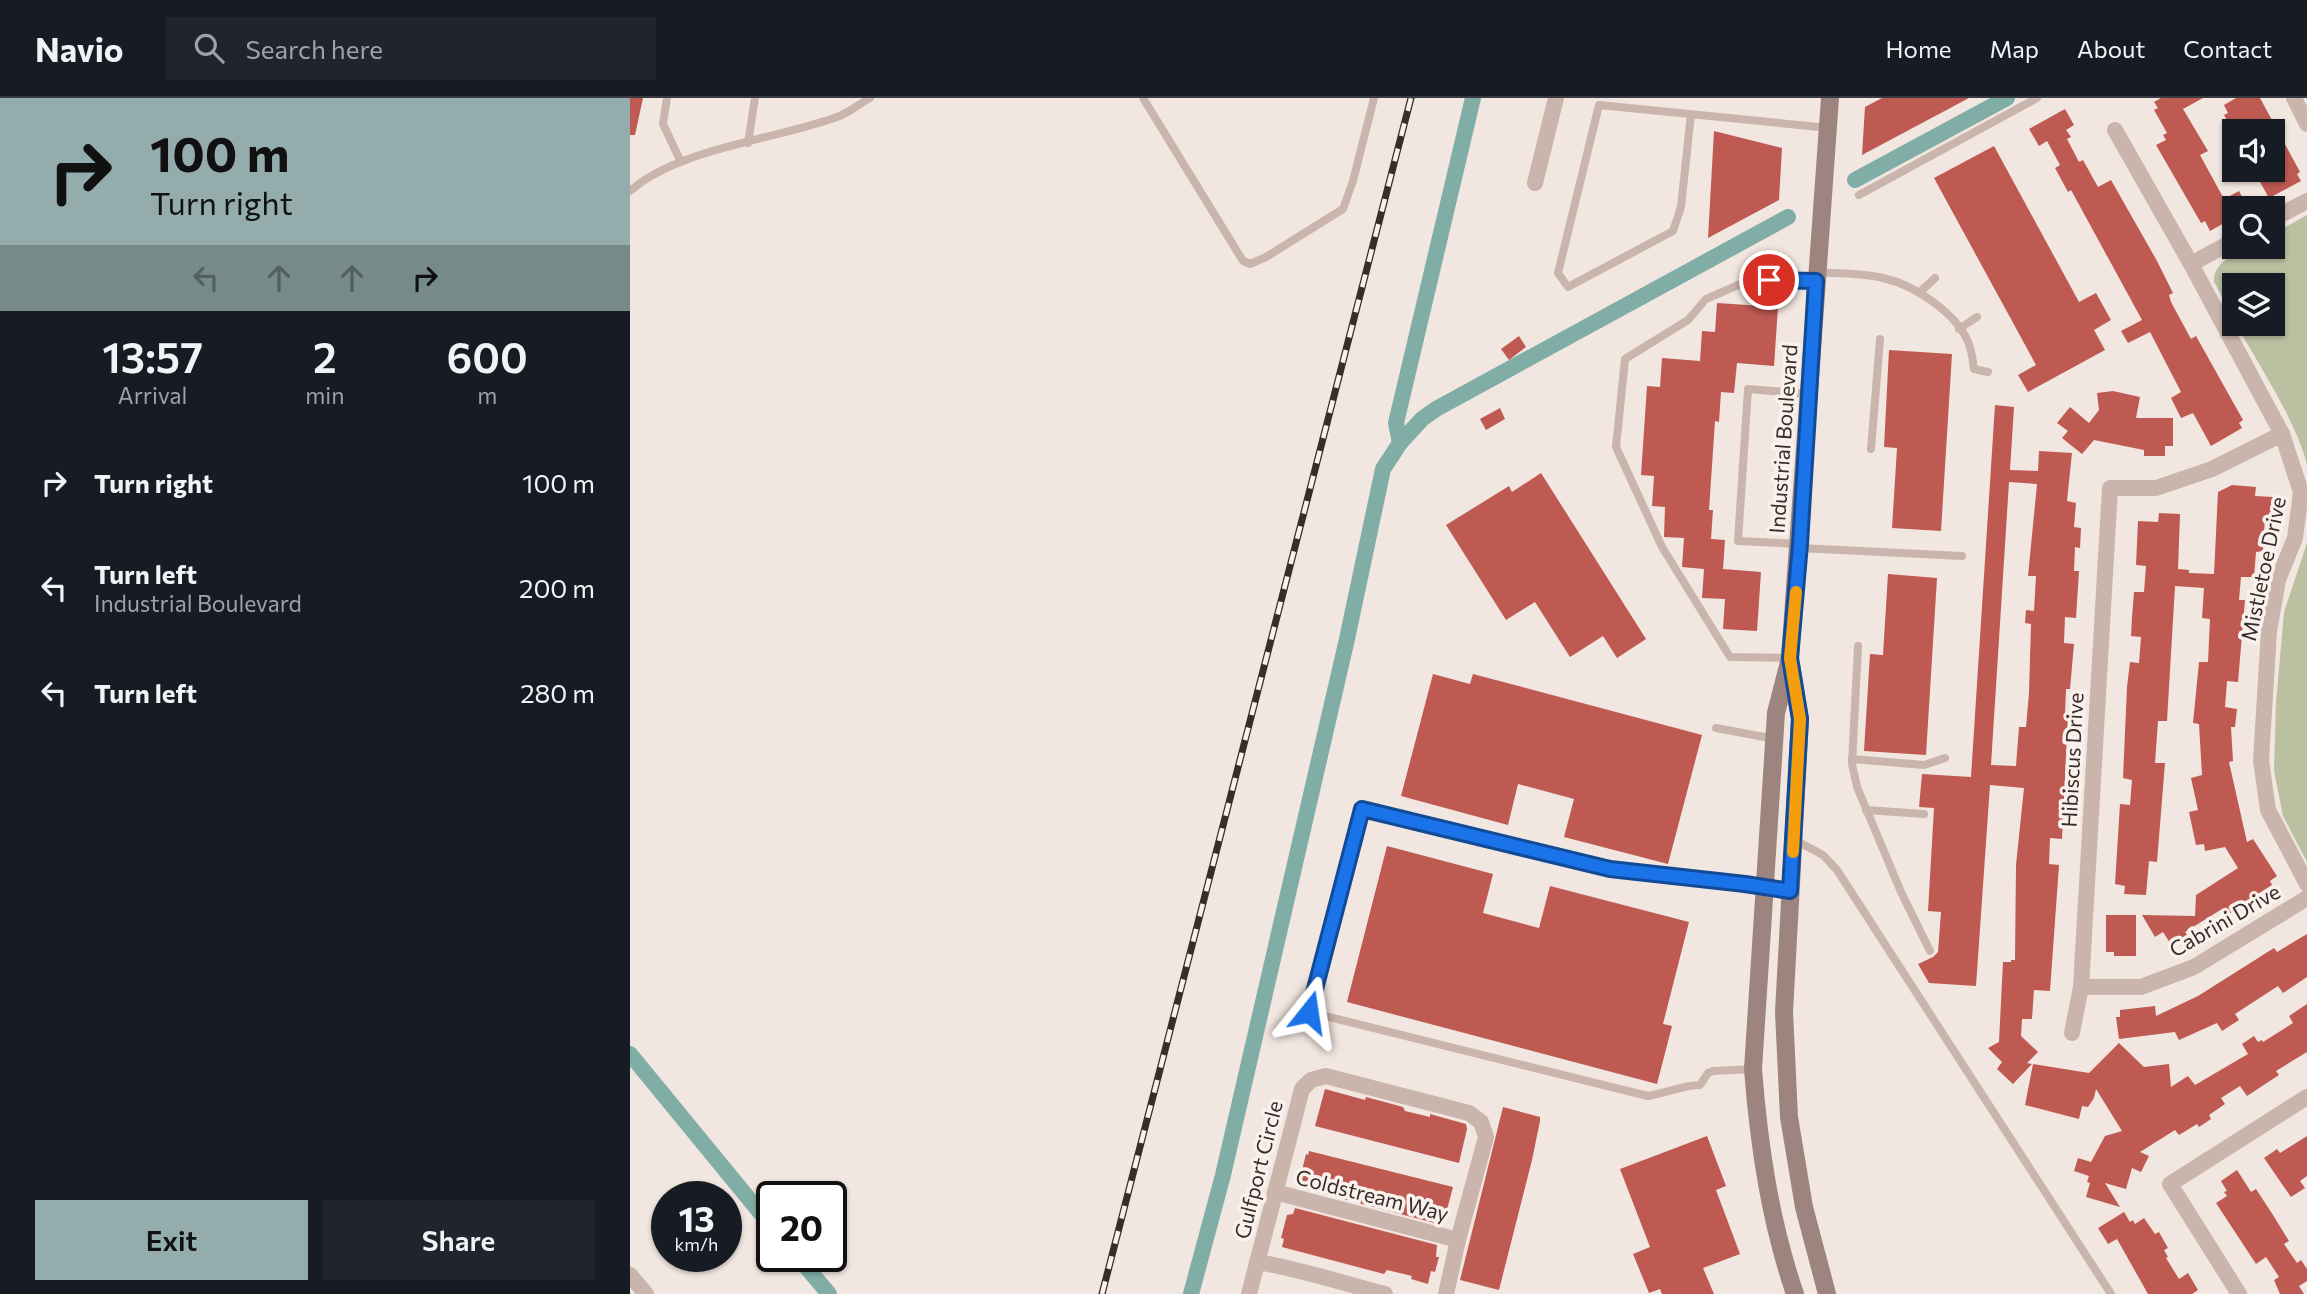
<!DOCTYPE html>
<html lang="en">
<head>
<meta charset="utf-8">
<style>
	body { margin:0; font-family:Commissioner,sans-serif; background:#20242c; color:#f1f3f6; height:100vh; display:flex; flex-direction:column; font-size:26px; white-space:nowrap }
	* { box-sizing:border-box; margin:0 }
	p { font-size:23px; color:#9ea1a6 }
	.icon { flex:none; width:38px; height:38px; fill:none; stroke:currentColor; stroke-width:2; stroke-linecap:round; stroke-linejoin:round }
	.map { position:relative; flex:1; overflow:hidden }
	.side { display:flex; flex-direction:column; background:#171b24; width:630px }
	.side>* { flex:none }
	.top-card { background:#94adac; color:#111; overflow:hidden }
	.fabs { position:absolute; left:1592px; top:21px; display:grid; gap:14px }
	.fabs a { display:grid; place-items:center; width:63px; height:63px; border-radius:0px; background:#171b24; box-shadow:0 2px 5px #0004; font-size:35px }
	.speed { position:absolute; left:21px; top:1083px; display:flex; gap:14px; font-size:35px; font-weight:700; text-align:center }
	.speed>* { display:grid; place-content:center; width:91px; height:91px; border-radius:50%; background:#171b24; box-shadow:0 2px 5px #0004; line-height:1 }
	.speed small { font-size:18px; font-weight:400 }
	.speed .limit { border:4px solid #111; border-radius:10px; background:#fff; color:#111 }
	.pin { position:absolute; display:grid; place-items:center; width:60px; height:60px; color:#fff; margin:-30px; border:4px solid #fff; border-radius:50%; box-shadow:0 2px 7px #0007 }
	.me { position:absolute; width:77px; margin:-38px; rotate:15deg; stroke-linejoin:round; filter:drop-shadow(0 0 5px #0008) }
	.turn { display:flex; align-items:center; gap:24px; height:147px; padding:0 35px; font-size:32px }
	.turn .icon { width:91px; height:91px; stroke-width:2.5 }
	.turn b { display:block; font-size:49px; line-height:60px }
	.lanes { display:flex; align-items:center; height:66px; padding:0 35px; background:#0003; justify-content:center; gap:35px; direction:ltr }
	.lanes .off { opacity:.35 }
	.eta { display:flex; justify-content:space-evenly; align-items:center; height:119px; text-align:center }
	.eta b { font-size:42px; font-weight:600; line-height:49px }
	.cta { display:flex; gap:14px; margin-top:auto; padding:14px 35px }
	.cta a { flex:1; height:80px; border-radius:0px; background:#94adac; color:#111; font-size:28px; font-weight:600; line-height:80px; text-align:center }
	.cta a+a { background:#20242c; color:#f1f3f6 }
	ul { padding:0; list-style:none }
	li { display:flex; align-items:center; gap:21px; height:105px; padding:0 35px }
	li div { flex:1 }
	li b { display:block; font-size:26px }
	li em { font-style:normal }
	header { display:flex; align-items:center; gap:42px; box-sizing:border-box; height:98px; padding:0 35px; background:#171b24; border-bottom:2px solid #363941 }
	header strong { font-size:33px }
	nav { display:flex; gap:38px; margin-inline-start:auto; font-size:24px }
	.search { width:490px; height:63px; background:#20242c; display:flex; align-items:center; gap:18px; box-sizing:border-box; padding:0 24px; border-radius:0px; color:#9ea1a6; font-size:26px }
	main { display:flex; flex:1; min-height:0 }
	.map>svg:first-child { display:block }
	.park { fill:#bbc0a1 }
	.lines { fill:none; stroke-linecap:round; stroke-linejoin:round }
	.canal { stroke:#81ada7; stroke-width:16 }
	.building { fill:#be5a52; fill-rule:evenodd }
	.lane { stroke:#c9b5ac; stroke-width:8 }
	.street { stroke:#c9b5ac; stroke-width:16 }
	.secondary { stroke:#9d847e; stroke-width:18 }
	.rail-casing { stroke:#382d2b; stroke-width:7 }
	.rail { stroke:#f9f1ec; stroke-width:4.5; stroke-dasharray:13; stroke-linecap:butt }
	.route-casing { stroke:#114b97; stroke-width:18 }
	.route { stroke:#1a73e8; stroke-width:12 }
	.slow { stroke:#f59e0b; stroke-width:12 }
	.labels { text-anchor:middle; stroke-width:7; stroke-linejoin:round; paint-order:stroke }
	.street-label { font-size:21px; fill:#382d2b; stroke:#f9f1ec }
</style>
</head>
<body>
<header>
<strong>Navio</strong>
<div class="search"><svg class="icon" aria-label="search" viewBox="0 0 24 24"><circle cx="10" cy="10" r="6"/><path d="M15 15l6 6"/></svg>Search here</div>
<nav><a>Home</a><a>Map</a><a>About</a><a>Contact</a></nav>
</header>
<main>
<section class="side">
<div class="top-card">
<div class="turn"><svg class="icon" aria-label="right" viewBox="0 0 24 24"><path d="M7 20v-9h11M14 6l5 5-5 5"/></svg><div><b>100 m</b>Turn right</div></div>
<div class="lanes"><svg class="icon off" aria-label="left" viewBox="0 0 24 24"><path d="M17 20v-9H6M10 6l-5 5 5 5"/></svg><svg class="icon off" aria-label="ahead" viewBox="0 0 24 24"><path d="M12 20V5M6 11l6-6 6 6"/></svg><svg class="icon off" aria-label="ahead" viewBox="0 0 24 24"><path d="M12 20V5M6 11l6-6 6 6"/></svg><svg class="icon" aria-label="right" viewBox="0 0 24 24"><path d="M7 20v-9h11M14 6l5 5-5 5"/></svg></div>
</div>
<div class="eta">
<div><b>13:57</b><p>Arrival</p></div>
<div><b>2</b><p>min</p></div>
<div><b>600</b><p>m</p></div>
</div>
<ul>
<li><svg class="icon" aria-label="right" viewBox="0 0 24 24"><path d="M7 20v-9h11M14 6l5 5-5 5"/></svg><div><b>Turn right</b></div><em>100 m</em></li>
<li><svg class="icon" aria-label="left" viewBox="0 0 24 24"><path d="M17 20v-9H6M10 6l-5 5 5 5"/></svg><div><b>Turn left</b><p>Industrial Boulevard</p></div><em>200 m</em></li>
<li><svg class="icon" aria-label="left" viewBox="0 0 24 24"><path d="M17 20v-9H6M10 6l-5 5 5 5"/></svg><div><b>Turn left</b></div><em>280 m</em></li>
</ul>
<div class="cta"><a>Exit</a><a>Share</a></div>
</section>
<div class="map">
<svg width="1677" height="1196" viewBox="0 0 1677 1196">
	<rect width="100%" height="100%" fill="#f2e6e0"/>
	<g class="park">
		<path d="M1677,117V367C1667,324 1628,266 1606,226H1643V187H1605V223L1584,184C1582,167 1604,154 1619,149C1626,147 1636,149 1643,149V136Z"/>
		<path d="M1677,445V764L1653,718L1644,673L1646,605L1654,514Z"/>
	</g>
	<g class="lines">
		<g class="canal">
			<path d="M1225,82L1377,0"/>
			<path d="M770,345L766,325L843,0"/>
			<path d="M0,956L142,1129"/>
			<path d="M167,1158L199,1196"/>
			<path d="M561,1196L593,1077L717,541L753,371L770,345L792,321L806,311L1158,119"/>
		</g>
	</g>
	<g class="building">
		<path d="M0,0H13L5,37H0Z"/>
		<path d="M1252,0H1339L1232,57L1235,9Z"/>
		<path d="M1531,0H1573L1553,11L1578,53L1570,57L1594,101L1609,93L1618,110H1605V119L1580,133L1575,123L1571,125L1526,47L1536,42L1533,37L1537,35L1524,12L1528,10L1524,4Z"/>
		<path d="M1606,0H1630L1670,74L1667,76L1671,83L1639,100L1625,75L1632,72H1643V33H1603L1594,17L1598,15L1594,7Z"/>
		<path d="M1435,11L1444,27L1436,32L1441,39L1437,41L1449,64L1453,62L1468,89L1481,82L1527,163L1543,195L1539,197L1541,204L1561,241L1566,238L1613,322L1609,325L1612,330L1581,348L1563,315L1551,320L1541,300L1551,294L1520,234L1498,245L1491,233L1512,222L1441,92L1438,94L1425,70L1430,67L1417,43L1409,48L1399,31Z"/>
		<path d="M1084,33L1152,50L1149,102L1078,140Z"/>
		<path d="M1364,48L1449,204L1466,195L1481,222L1464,232L1475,252L1398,294L1388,277L1406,267L1304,80Z"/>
		<path d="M1087,205L1148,209L1144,268L1107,265L1104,295L1091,294L1089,324L1085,323L1079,412H1083L1081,441L1095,442L1093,471L1131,474L1127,533L1093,531L1095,501L1072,500L1074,471L1052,469L1054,440L1034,439L1035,409L1022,408L1024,378L1011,377L1017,288L1030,289L1032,260L1070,263L1072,233L1085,234Z"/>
		<path d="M889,238L896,249L879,262L871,251Z"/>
		<path d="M1259,252L1322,256L1311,433L1262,430L1267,350L1254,349Z"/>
		<path d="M1483,293L1510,299L1506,320H1543V348H1535V358H1514V352L1464,342L1452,356L1432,340L1438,333L1427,325L1440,309L1459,325L1469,312L1467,295Z"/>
		<path d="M1365,307L1384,309L1380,372L1408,373L1409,353L1442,355L1437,403L1446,405L1444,429L1451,430L1450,450L1445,449L1444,473H1449L1446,520L1435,519L1434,545L1444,546L1440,591H1436L1435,615L1438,616L1432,741L1420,740L1419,766L1429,767L1420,893L1404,892L1402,921H1392L1391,938L1408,954L1397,965L1402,966L1383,986L1367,971L1372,964L1358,950L1369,944L1373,864H1381V862H1385L1386,767L1394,690L1360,687L1346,888L1299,885L1288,866L1303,859L1308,854L1311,814L1298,813L1304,710L1289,709L1292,676L1341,679ZM1379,384L1407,386L1398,478H1406L1404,513L1396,512L1395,525L1401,526L1399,595L1396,629H1389L1386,668L1361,667Z"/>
		<path d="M870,310L875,321L856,332L850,321Z"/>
		<path d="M911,375L1016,541L987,560L973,538L940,559L905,504L876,522L816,427L879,388L882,394Z"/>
		<path d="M1602,387L1626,389L1625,398L1643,399L1642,419L1635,418L1633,453L1626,454L1624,479H1611L1609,502H1615L1608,584L1597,583L1595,609L1607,611L1605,629H1601L1603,663L1599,664L1617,744L1623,741L1647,778L1640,783L1642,787L1612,806L1613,807L1596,818L1592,811L1555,834L1558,838L1542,848L1533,834L1525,839L1512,817L1565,818L1566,797L1608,770L1595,749L1575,753L1574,746L1566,747L1559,714L1568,712L1561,680L1572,677L1569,626L1563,625L1569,564H1578L1580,521L1572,520L1574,490L1545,488L1537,623H1528L1525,665H1535L1527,764L1519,763L1516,797L1494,796L1495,788L1485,786L1490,706L1500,707L1502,682L1493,680L1497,589L1500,564L1509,565L1511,539L1501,538L1502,519L1504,494H1514L1516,468L1506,467L1508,423L1528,424L1529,415L1550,416L1548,471L1559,472V475L1584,476L1588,394Z"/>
		<path d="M1258,476L1307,480L1296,657L1234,653L1240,556L1253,557Z"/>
		<path d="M803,576L840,586L843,576L1072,637L1038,766L934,739L944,701L888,686L878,727L771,698Z"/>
		<path d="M757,748L863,776L853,815L909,830L920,788L1059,824L1033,926L1042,928L1027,986L717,904Z"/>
		<path d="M1476,817H1506V858H1484V854H1476Z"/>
		<path d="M1677,836V879L1653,895L1648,888L1605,916L1609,922L1592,933L1587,925L1549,942L1545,934L1489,941L1486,919H1490V912L1525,908L1526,918L1568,898L1644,850L1647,854Z"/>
		<path d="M1677,906V954L1646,973L1649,977L1617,998L1610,988L1591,1000L1595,1006L1579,1017L1581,1021L1569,1029L1567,1026L1549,1037L1545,1032L1510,1054L1519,1058L1511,1074L1502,1070L1496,1091L1475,1085L1490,1109L1456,1099L1460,1085L1457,1084L1459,1078L1444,1073L1448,1060L1461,1064L1475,1038L1492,1033L1466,991L1464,1000L1458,1009L1452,1008L1449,1021L1395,1007L1403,966L1459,975L1489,945L1514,969L1539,966L1541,989L1558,978L1565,987L1618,956L1612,946L1624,938L1628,944L1632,942L1633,944L1663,925L1659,918Z"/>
		<path d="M695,991L735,1002L736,999L773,1009L775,1013L800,1019V1016L836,1026L837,1031L829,1065L685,1028Z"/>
		<path d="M873,1009L910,1019V1023L902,1062L869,1192L830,1182Z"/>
		<path d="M1077,1038L1096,1088L1086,1092L1110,1156L1073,1170L1084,1196H1032L1030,1191L1019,1195L1003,1156L1020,1149L990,1071Z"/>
		<path d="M1677,1038V1078L1670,1083L1675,1090L1661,1099L1634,1060L1647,1051L1650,1055Z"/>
		<path d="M679,1053L823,1089L814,1123L812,1127L668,1089L676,1056L678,1057Z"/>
		<path d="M1607,1072L1621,1094L1626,1091L1643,1117L1659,1143L1654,1146L1667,1165L1671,1162L1677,1171V1183L1669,1188L1674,1196H1650L1644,1182L1649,1179L1636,1159L1626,1166L1586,1105L1597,1098L1594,1094L1597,1093L1591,1083Z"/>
		<path d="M665,1110L807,1147L806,1159H809L805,1174L801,1173L798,1186L781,1181L782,1178L757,1172L754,1176L652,1149L654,1141L651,1140L657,1117L663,1116Z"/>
		<path d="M1494,1114L1500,1124L1503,1122L1505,1126L1514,1120L1525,1136L1529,1134L1538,1150L1534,1152L1538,1159L1536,1160L1549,1181L1558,1175L1568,1192L1562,1196H1518L1487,1141L1478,1146L1468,1130Z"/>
	</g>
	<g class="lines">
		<g class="lane">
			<path d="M37,0L33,26L51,64"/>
			<path d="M513,0L613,163L620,166L636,159L713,111L723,83L744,0"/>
			<path d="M1061,16L1051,109L1043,133L938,189L928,175L969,7L1199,30"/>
			<path d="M118,45L125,0"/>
			<path d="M0,93C49,50 144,42 207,19C219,15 229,6 240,0"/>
			<path d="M1229,97L1407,0"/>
			<path d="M1187,174C1208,176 1232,175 1253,180C1285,187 1330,217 1340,249C1342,256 1343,264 1344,271L1358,274"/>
			<path d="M1290,194L1305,180"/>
			<path d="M1329,231L1347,219"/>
			<path d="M1241,351L1250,241"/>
			<path d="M1168,446L1108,443L1118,291L1179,296"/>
			<path d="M1170,450L1332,458"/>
			<path d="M1228,548L1222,666L1227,689L1271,794L1300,853"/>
			<path d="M1159,560L1100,559L1032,449L986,349L995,261L1058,222L1076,201L1122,181L1187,183"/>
			<path d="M1086,630L1145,641"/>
			<path d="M1222,661L1294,667L1315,660"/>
			<path d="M1236,712L1294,716"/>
			<path d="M1163,741L1193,757L1207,772L1481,1196"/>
			<path d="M1123,971L1083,973L1078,975L1070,987C1053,987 1036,995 1018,998L679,914L732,711L980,771L1115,786L1160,793"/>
		</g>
		<g class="street">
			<path d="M1664,0L1677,26"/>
			<path d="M1485,32L1561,166L1652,336L1671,394L1665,440L1648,482L1639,533L1631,662L1638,712L1677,786"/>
			<path d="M905,85L926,0"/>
			<path d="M1643,121L1677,103"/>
			<path d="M1561,166L1605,142"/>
			<path d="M1451,889H1511L1564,869L1677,800"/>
			<path d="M1442,935L1451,889L1480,390H1526L1582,371L1652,336"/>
			<path d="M645,1094L828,1142"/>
			<path d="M627,1164C671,1171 712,1185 755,1196"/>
			<path d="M0,1177L16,1196"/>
			<path d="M619,1196L672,991L681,982L696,978L839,1015L851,1024L856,1039L828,1142L816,1196"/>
			<path d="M1609,1196L1540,1086L1677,999"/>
		</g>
		<g class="secondary">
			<path d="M1161,567L1170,621L1154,914L1159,1019L1174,1109L1197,1196"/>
			<path d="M1165,1196C1140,1123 1129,1048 1123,971L1146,615L1160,560L1200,0"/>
		</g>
		<g class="rail-casing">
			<path id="rail" d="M472,1196L781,0"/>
		</g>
		<use href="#rail" class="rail"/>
	</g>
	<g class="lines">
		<g class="route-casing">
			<path id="route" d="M679,914L732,711L980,771L1115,786L1160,793L1170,621L1160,560L1170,446L1186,183L1139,182"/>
		</g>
		<use href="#route" class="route"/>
		<path class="slow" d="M1163,754L1170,621L1160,560L1166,494"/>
	</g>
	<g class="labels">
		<g class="street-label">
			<text transform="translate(1154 341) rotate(-86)" y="7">Industrial Boulevard</text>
			<text transform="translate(1634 471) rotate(-78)" y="7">Mistletoe Drive</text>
			<text transform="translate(1443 662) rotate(-87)" y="7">Hibiscus Drive</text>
			<text transform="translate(1595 823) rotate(-30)" y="7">Cabrini Drive</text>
			<text transform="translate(629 1072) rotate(-76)" y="7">Gulfport Circle</text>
			<text transform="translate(742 1098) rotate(14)" y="7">Coldstream Way</text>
		</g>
	</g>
</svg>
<div class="fabs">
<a><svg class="icon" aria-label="sound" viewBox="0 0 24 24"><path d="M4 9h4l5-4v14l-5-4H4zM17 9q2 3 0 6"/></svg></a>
<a><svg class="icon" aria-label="search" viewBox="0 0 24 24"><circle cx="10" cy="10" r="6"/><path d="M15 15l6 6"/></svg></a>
<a><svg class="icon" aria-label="layers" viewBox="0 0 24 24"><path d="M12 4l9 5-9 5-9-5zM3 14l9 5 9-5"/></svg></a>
</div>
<div class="speed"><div>13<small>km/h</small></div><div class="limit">20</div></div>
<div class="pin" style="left:1139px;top:182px;background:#d93025"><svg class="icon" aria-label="arrive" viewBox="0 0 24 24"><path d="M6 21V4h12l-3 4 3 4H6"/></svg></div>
<svg class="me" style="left:679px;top:914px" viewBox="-20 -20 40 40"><path d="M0-17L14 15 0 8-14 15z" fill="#1a73e8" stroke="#fff" stroke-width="4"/></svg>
</div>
</main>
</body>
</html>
